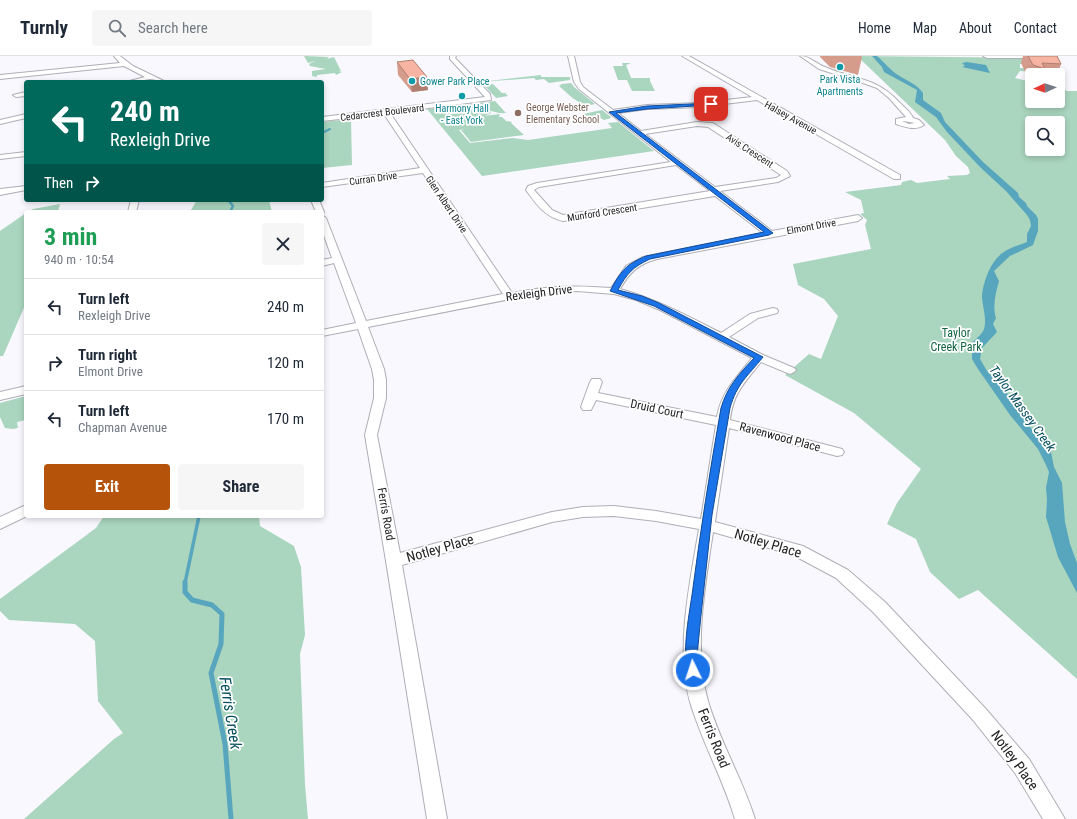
<!DOCTYPE html>
<html lang="en">
<head>
<meta charset="utf-8">
<style>
	body { margin:0; font-family:"Roboto Condensed",sans-serif; background:#f6f6f7; color:#1f2937; height:100vh; display:flex; flex-direction:column; font-size:15px; white-space:nowrap }
	* { box-sizing:border-box; margin:0 }
	p { font-size:13px; color:#747a83 }
	.icon { flex:none; width:22px; height:22px; fill:none; stroke:currentColor; stroke-width:2; stroke-linecap:round; stroke-linejoin:round }
	.map { position:relative; flex:1; overflow:hidden }
	.side { position:absolute; left:24px; top:154px; width:300px; height:308px; display:flex; flex-direction:column; background:#fff; border-radius:4px; box-shadow:0 2px 6px #0003 }
	.side>* { flex:none }
	.hud { position:absolute; left:24px; top:24px; width:300px; height:122px; border-radius:4px; box-shadow:0 2px 6px #0003; background:#00695c; color:#fff; overflow:hidden }
	.needle { width:26px; rotate:267deg }
	.buttons { position:absolute; left:1025px; top:12px; display:grid; gap:8px }
	.buttons a { display:grid; place-items:center; width:40px; height:40px; border-radius:4px; background:#fff; box-shadow:0 2px 6px #0003; font-size:20px }
	.pin { position:absolute; display:grid; place-items:center; width:34px; height:34px; color:#fff; margin:-17px; border-radius:8px; box-shadow:0 2px 6px #0006 }
	.me { position:absolute; width:44px; margin:-22px; rotate:356deg; stroke-linejoin:round; filter:drop-shadow(0 0 3px #0008) }
	.turn { display:flex; align-items:center; gap:14px; height:84px; padding:0 20px; font-size:18px }
	.turn .icon { width:52px; height:52px; stroke-width:2.5 }
	.turn b { display:block; font-size:28px; line-height:34px }
	.then { display:flex; align-items:center; height:38px; padding:0 20px; background:#0003; gap:8px; font-size:15px }
	.round { display:grid; place-items:center; flex:none; width:42px; height:42px; border-radius:4px; background:#f6f6f7 }
	.headline { display:flex; align-items:center; justify-content:space-between; height:68px; padding:0 20px }
	h1 { font-size:24px; font-weight:700; line-height:30px; color:#1e9e55 }
	.action { display:flex; gap:8px; margin-top:auto; padding:8px 20px }
	.action a { flex:1; height:46px; border-radius:4px; background:#b45309; color:#fff; font-size:16px; font-weight:700; line-height:46px; text-align:center }
	.action a+a { background:#f6f6f7; color:#1f2937 }
	ul { padding:0; list-style:none }
	li { display:flex; align-items:center; gap:12px; height:56px; padding:0 20px; border-top:1px solid #e0e1e3 }
	li div { flex:1 }
	li b { display:block; font-size:15px }
	li em { font-style:normal }
	header { display:flex; align-items:center; gap:24px; box-sizing:border-box; height:56px; padding:0 20px; background:#fff; border-bottom:1px solid #e0e1e3 }
	header strong { font-size:19px }
	nav { display:flex; gap:22px; margin-inline-start:auto; font-size:14px }
	.search { width:280px; height:36px; background:#f6f6f7; display:flex; align-items:center; gap:10px; box-sizing:border-box; padding:0 14px; border-radius:4px; color:#747a83; font-size:15px }
	.map>svg:first-child { display:block }
	.green { fill:#aad5be; fill-rule:evenodd }
	.water { fill:#57a6bd }
	.lines { fill:none; stroke-linecap:round; stroke-linejoin:round }
	.stream-far3 { stroke:#57a6bd; stroke-width:2 }
	.stream-far2 { stroke:#57a6bd; stroke-width:2.5 }
	.stream-far1 { stroke:#57a6bd; stroke-width:3.5 }
	.stream { stroke:#57a6bd; stroke-width:5 }
	.minor-casing { stroke:#aeafb7; stroke-width:2 }
	.tertiary-casing { stroke:#aeafb7; stroke-width:2 }
	.minor { fill:#fff; fill-rule:evenodd }
	.tertiary { fill:#fff; fill-rule:evenodd }
	.wall { fill:#d59b8b }
	.shaded-wall { fill:#ae7e71 }
	.building { fill:#f8b4a2; stroke:#ae7e71 }
	.route { fill:#1a73e8; stroke:#114b97 }
	.culture-dot { fill:#0f9aa8; stroke:#fff; stroke-width:1.5 }
	.education-dot { fill:#8d6e63; stroke:#fff; stroke-width:1.5 }
	.labels { text-anchor:middle; stroke-width:3.5; stroke-linejoin:round; paint-order:stroke }
	.far-culture-label { font-size:10px; fill:#0d838f; stroke:#fff }
	.far-education-label { font-size:10px; fill:#785e54; stroke:#fff; text-anchor:start }
	.far-street-label { font-size:10px; fill:#222225; stroke:#fff }
	.street-label { font-size:12px; fill:#222225; stroke:#fff }
	.park-label { font-size:12px; fill:#146545; stroke:#fff }
	.water-label { font-size:13px; font-style:italic; fill:#044d5d; stroke:#fff }
	.near-street-label { font-size:14px; fill:#222225; stroke:#fff }
	.near-water-label { font-size:16px; font-style:italic; fill:#044d5d; stroke:#fff }
</style>
</head>
<body>
<header>
<strong>Turnly</strong>
<div class="search"><svg class="icon" aria-label="search" viewBox="0 0 24 24"><circle cx="10" cy="10" r="6"/><path d="M15 15l6 6"/></svg>Search here</div>
<nav><a>Home</a><a>Map</a><a>About</a><a>Contact</a></nav>
</header>
<div class="map">
<svg width="1077" height="763" viewBox="0 0 1077 763">
	<rect width="100%" height="100%" fill="#f8f8fe"/>
	<g class="green">
		<path d="M304,0L329,1L327,3L334,1L341,15H338L342,16L336,19L335,17L317,19V21L312,20V15L326,13L310,10L309,8L315,5L308,7Z"/>
		<path d="M857,0L1031,2L1033,8H1020V12H1036L1032,16L1020,15L1015,22L1032,26V45H1058V28L1067,35H1077V623L978,534L959,543L930,516L916,483L887,468L897,447L921,413L854,357L785,319L809,298L821,303L838,260L824,243L798,229L793,208L871,193L865,169L867,164L860,158L864,157L861,144L845,136L901,129L902,126L911,124L917,127L950,123L947,120L967,119L970,117L968,111L956,100L945,84ZM1032,67H1058V93H1032Z"/>
		<path d="M622,7H631L626,9L631,22H650V25L655,35H632L627,24H618L613,10H623Z"/>
		<path d="M541,19V21H570V24L549,27L544,23L536,24L534,22L481,26Z"/>
		<path d="M571,27L574,31L595,48C581,53 570,39 559,30L562,28Z"/>
		<path d="M493,28L502,37H505L508,40L496,42L484,29Z"/>
		<path d="M495,45L506,57C497,58 491,54 483,53L491,56L490,58L484,60L500,58L499,61H502L506,65L512,66L511,67L524,79L471,86L461,74L465,73L459,74L470,87L513,82L528,84L612,72L608,67L618,66L654,95L482,120L427,53Z"/>
		<path d="M602,54L611,61V62L604,64L599,61L588,62L583,58Z"/>
		<path d="M351,63L352,109L322,112V66Z"/>
		<path d="M197,144H269L272,156H187L191,154Z"/>
		<path d="M60,148L58,156H28L33,153Z"/>
		<path d="M26,157V247L3,300H0V175Z"/>
		<path d="M26,340V364L17,366L18,372L13,373L5,372L0,361V347Z"/>
		<path d="M104,460H259L260,470L294,490L301,511L305,579L300,598L305,729L308,763H24L114,683L123,677L98,645L95,585L75,568L9,564L0,555V543L96,472Z"/>
	</g>
	<g class="water">
		<path d="M872,0H877C884,6 890,14 898,19C907,25 917,28 923,37V44L941,57L945,66L983,106L1018,137L1019,141L1026,147L1027,150L1036,159L1038,163V175L1033,189L1010,200L994,215L999,225C996,237 992,249 996,262L993,268L997,276L982,292L980,303L987,315L1004,333L1037,381L1051,396L1054,411L1062,427L1065,466L1070,488L1077,507V537L1058,501L1046,461L1047,443L1046,432L1049,416L1046,409L1038,393L1010,359L978,313L972,303V287C975,283 982,279 984,273C987,264 983,252 982,242C982,230 989,209 999,200C1004,194 1019,189 1027,186V178L1031,170L1030,164L1027,159L1006,135L980,111L947,76L936,61L915,46L917,34L884,16L882,11Z"/>
		<path d="M967,6L986,9L990,17L962,11L965,10L962,7Z"/>
	</g>
	<g class="lines">
		<path class="stream-far3" d="M322,77L330,73"/>
		<path class="stream-far2" d="M230,144L229,145L233,150L230,156"/>
		<path class="stream-far1" d="M185,527L199,460"/>
		<path class="stream" d="M185,526V536L192,544L212,549L222,558L221,588L211,617L225,688L231,763"/>
		<g class="minor-casing">
			<g id="minor">
				<path d="M114,0H120L133,10L166,26C160,26 155,23 150,23C142,24 134,26 126,26L145,21L124,10L0,23V19L120,7Z"/>
				<path d="M450,0H456L455,2L490,38L491,44L390,57L512,237C547,230 575,229 611,232L626,210L643,201L763,177L715,140L563,165C545,161 536,148 526,134L528,130L537,127L671,106L579,33L574,26L568,0H574L580,26L583,31L613,54L647,49L700,47L752,41L682,0H689L900,119V123H894L757,44L700,51L647,53L618,57L641,75L697,66L713,67L787,115L790,120L778,126L720,135L772,175L858,159L862,162L858,165L657,203C638,208 629,217 620,233C656,243 688,260 721,277L750,258L773,252L777,253L778,255L777,257L758,262L729,281L763,299L794,312L796,314L794,316L790,318L761,306C745,326 733,337 730,364L842,393L844,396L842,399L837,400L729,372L715,466L803,490L848,514L885,546L985,652L1029,703L1065,763H1043L1015,717L973,664L873,556L836,522L793,499L713,476C705,530 693,592 708,645C720,686 742,722 755,763H735C723,723 702,686 690,646C675,593 690,526 699,473L656,465L614,460L583,461L552,466L402,509L447,763H427L386,505L365,379L374,342V324L372,313L358,273L322,280V274L356,267L334,207L322,210V204L332,202L322,174V159L326,162L366,265L503,238L423,117L322,131V127L420,112L384,58L322,65V61L485,41L450,3ZM697,70L708,71L781,119L776,122L715,131L645,78ZM676,109L710,135L563,159L552,154L534,134L539,131ZM577,235L614,238L636,244L662,255L752,302C737,321 721,336 717,361L598,337L602,326L600,323H592L590,326L581,351L583,354H591L596,344L716,369L701,463L656,455L614,450L583,451L552,456L400,497L377,379L386,342V324L384,313L368,271L536,238Z"/>
				<path d="M800,0C810,0 816,8 825,11C854,24 875,20 899,46C904,51 910,55 913,62L919,64L924,69C915,75 905,71 896,68V63L906,61L889,42L877,32L857,25L819,13ZM902,65H903L915,67L909,68Z"/>
				<path d="M26,36V40L16,41L13,39Z"/>
				<path d="M26,58V62L0,68V64Z"/>
				<path d="M26,96V100L0,103V99Z"/>
				<path d="M26,130V134L0,139V133Z"/>
				<path d="M131,144H139L136,156H128Z"/>
				<path d="M311,144H319L324,156L323,158L322,156H316Z"/>
				<path d="M26,330V338L0,344V336Z"/>
				<path d="M24,450H26L27,460L0,473V461Z"/>
			</g>
		</g>
		<g class="tertiary-casing">
			<path id="tertiary" d="M983,0H1031L1027,2H987Z"/>
		</g>
		<use href="#minor" class="minor"/>
		<use href="#tertiary" class="tertiary"/>
	</g>
	<g class="wall">
		<path d="M820,0H861L862,1L858,19L830,11L820,1Z"/>
		<path d="M1023,0H1057L1061,8L1057,19H1032V23L1028,22L1021,7Z"/>
		<path d="M397,6L428,34L412,36L398,19Z"/>
	</g>
	<path class="shaded-wall" d="M427,21L428,34L412,36L410,23Z"/>
	<g class="building">
		<path d="M1028,0H1057L1061,8L1042,7L1045,13L1033,9Z"/>
		<path d="M413,4L427,21L410,23L397,6Z"/>
	</g>
	<path class="route" d="M712,47L711,49L647,53L616,57L773,177L769,179L650,203C633,211 627,217 618,234L642,240L659,247L763,301C748,320 737,327 730,352L712,459L701,559L697,600L699,614L697,618L693,620L689,618C681,601 689,559 692,539C700,477 710,414 721,352C727,331 739,318 754,302L654,250L610,235C621,215 625,209 646,200L764,176L609,56L647,50Z"/>
	<g class="culture-dot">
		<circle cx="840" cy="11" r="4"/>
		<circle cx="412" cy="25" r="4"/>
		<circle cx="462" cy="40" r="4"/>
	</g>
	<circle class="education-dot" cx="518" cy="57" r="4"/>
	<g class="labels">
		<g class="far-culture-label">
			<text x="840" y="27">Park Vista<tspan x="840" dy="12">Apartments</tspan></text>
			<text x="420" y="29" text-anchor="start">Gower Park Place</text>
			<text x="462" y="56">Harmony Hall<tspan x="462" dy="12">- East York</tspan></text>
		</g>
		<g class="far-education-label">
			<text x="526" y="55">George Webster<tspan x="526" dy="12">Elementary School</tspan></text>
		</g>
		<g class="far-street-label">
			<text transform="translate(382 56) rotate(-7)" y="4">Cedarcrest Boulevard</text>
			<text transform="translate(791 61) rotate(29)" y="4">Halsey Avenue</text>
			<text transform="translate(750 94) rotate(33)" y="4">Avis Crescent</text>
			<text transform="translate(373 122) rotate(-8)" y="4">Curran Drive</text>
			<text transform="translate(447 148) rotate(56)" y="4">Glen Albert Drive</text>
			<text transform="translate(602 156) rotate(-9)" y="4">Munford Crescent</text>
			<text transform="translate(811 170) rotate(-10)" y="4">Elmont Drive</text>
		</g>
		<g class="street-label">
			<text transform="translate(539 237) rotate(-7)" y="4">Rexleigh Drive</text>
			<text transform="translate(657 353) rotate(12)" y="4">Druid Court</text>
			<text transform="translate(780 381) rotate(15)" y="4">Ravenwood Place</text>
			<text transform="translate(386 458) rotate(80)" y="4">Ferris Road</text>
		</g>
		<g class="park-label">
			<text x="956" y="281">Taylor<tspan x="956" dy="14">Creek Park</tspan></text>
		</g>
		<g class="water-label">
			<text transform="translate(1023 352) rotate(54)" y="5">Taylor Massey Creek</text>
		</g>
		<g class="near-street-label">
			<text transform="translate(768 487) rotate(17)" y="5">Notley Place</text>
			<text transform="translate(440 492) rotate(-16)" y="5">Notley Place</text>
			<text transform="translate(714 682) rotate(68)" y="5">Ferris Road</text>
			<text transform="translate(1015 704) rotate(54)" y="5">Notley Place</text>
		</g>
		<g class="near-water-label">
			<text transform="translate(231 657) rotate(81)" y="6">Ferris Creek</text>
		</g>
	</g>
</svg>
<div class="buttons">
<a><svg class="needle" viewBox="-14 -14 28 28"><path d="M0-13l5 13h-10z" fill="#e53935"/><path d="M0 13l5-13h-10z" fill="#747a83"/></svg></a>
<a><svg class="icon" aria-label="search" viewBox="0 0 24 24"><circle cx="10" cy="10" r="6"/><path d="M15 15l6 6"/></svg></a>
</div>
<div class="pin" style="left:711px;top:48px;background:#d93025"><svg class="icon" aria-label="arrive" viewBox="0 0 24 24"><path d="M6 21V4h12l-3 4 3 4H6"/></svg></div>
<svg class="me" style="left:693px;top:614px" viewBox="-20 -20 40 40"><circle r="17" fill="#1a73e8" stroke="#fff" stroke-width="3"/><path d="M0-11L8 9 0 5-8 9z" fill="#fff"/></svg>
<div class="hud">
<div class="turn"><svg class="icon" aria-label="left" viewBox="0 0 24 24"><path d="M17 20v-9H6M10 6l-5 5 5 5"/></svg><div><b>240 m</b>Rexleigh Drive</div></div>
<div class="then">Then<svg class="icon" aria-label="right" viewBox="0 0 24 24"><path d="M7 20v-9h11M14 6l5 5-5 5"/></svg></div>
</div>
<section class="side">
<div class="headline"><div><h1>3 min</h1><p>940 m · 10:54</p></div><a class="round"><svg class="icon" aria-label="close" viewBox="0 0 24 24"><path d="M6 6l12 12M18 6L6 18"/></svg></a></div>
<ul>
<li><svg class="icon" aria-label="left" viewBox="0 0 24 24"><path d="M17 20v-9H6M10 6l-5 5 5 5"/></svg><div><b>Turn left</b><p>Rexleigh Drive</p></div><em>240 m</em></li>
<li><svg class="icon" aria-label="right" viewBox="0 0 24 24"><path d="M7 20v-9h11M14 6l5 5-5 5"/></svg><div><b>Turn right</b><p>Elmont Drive</p></div><em>120 m</em></li>
<li><svg class="icon" aria-label="left" viewBox="0 0 24 24"><path d="M17 20v-9H6M10 6l-5 5 5 5"/></svg><div><b>Turn left</b><p>Chapman Avenue</p></div><em>170 m</em></li>
</ul>
<div class="action"><a>Exit</a><a>Share</a></div>
</section>
</div>
</body>
</html>
